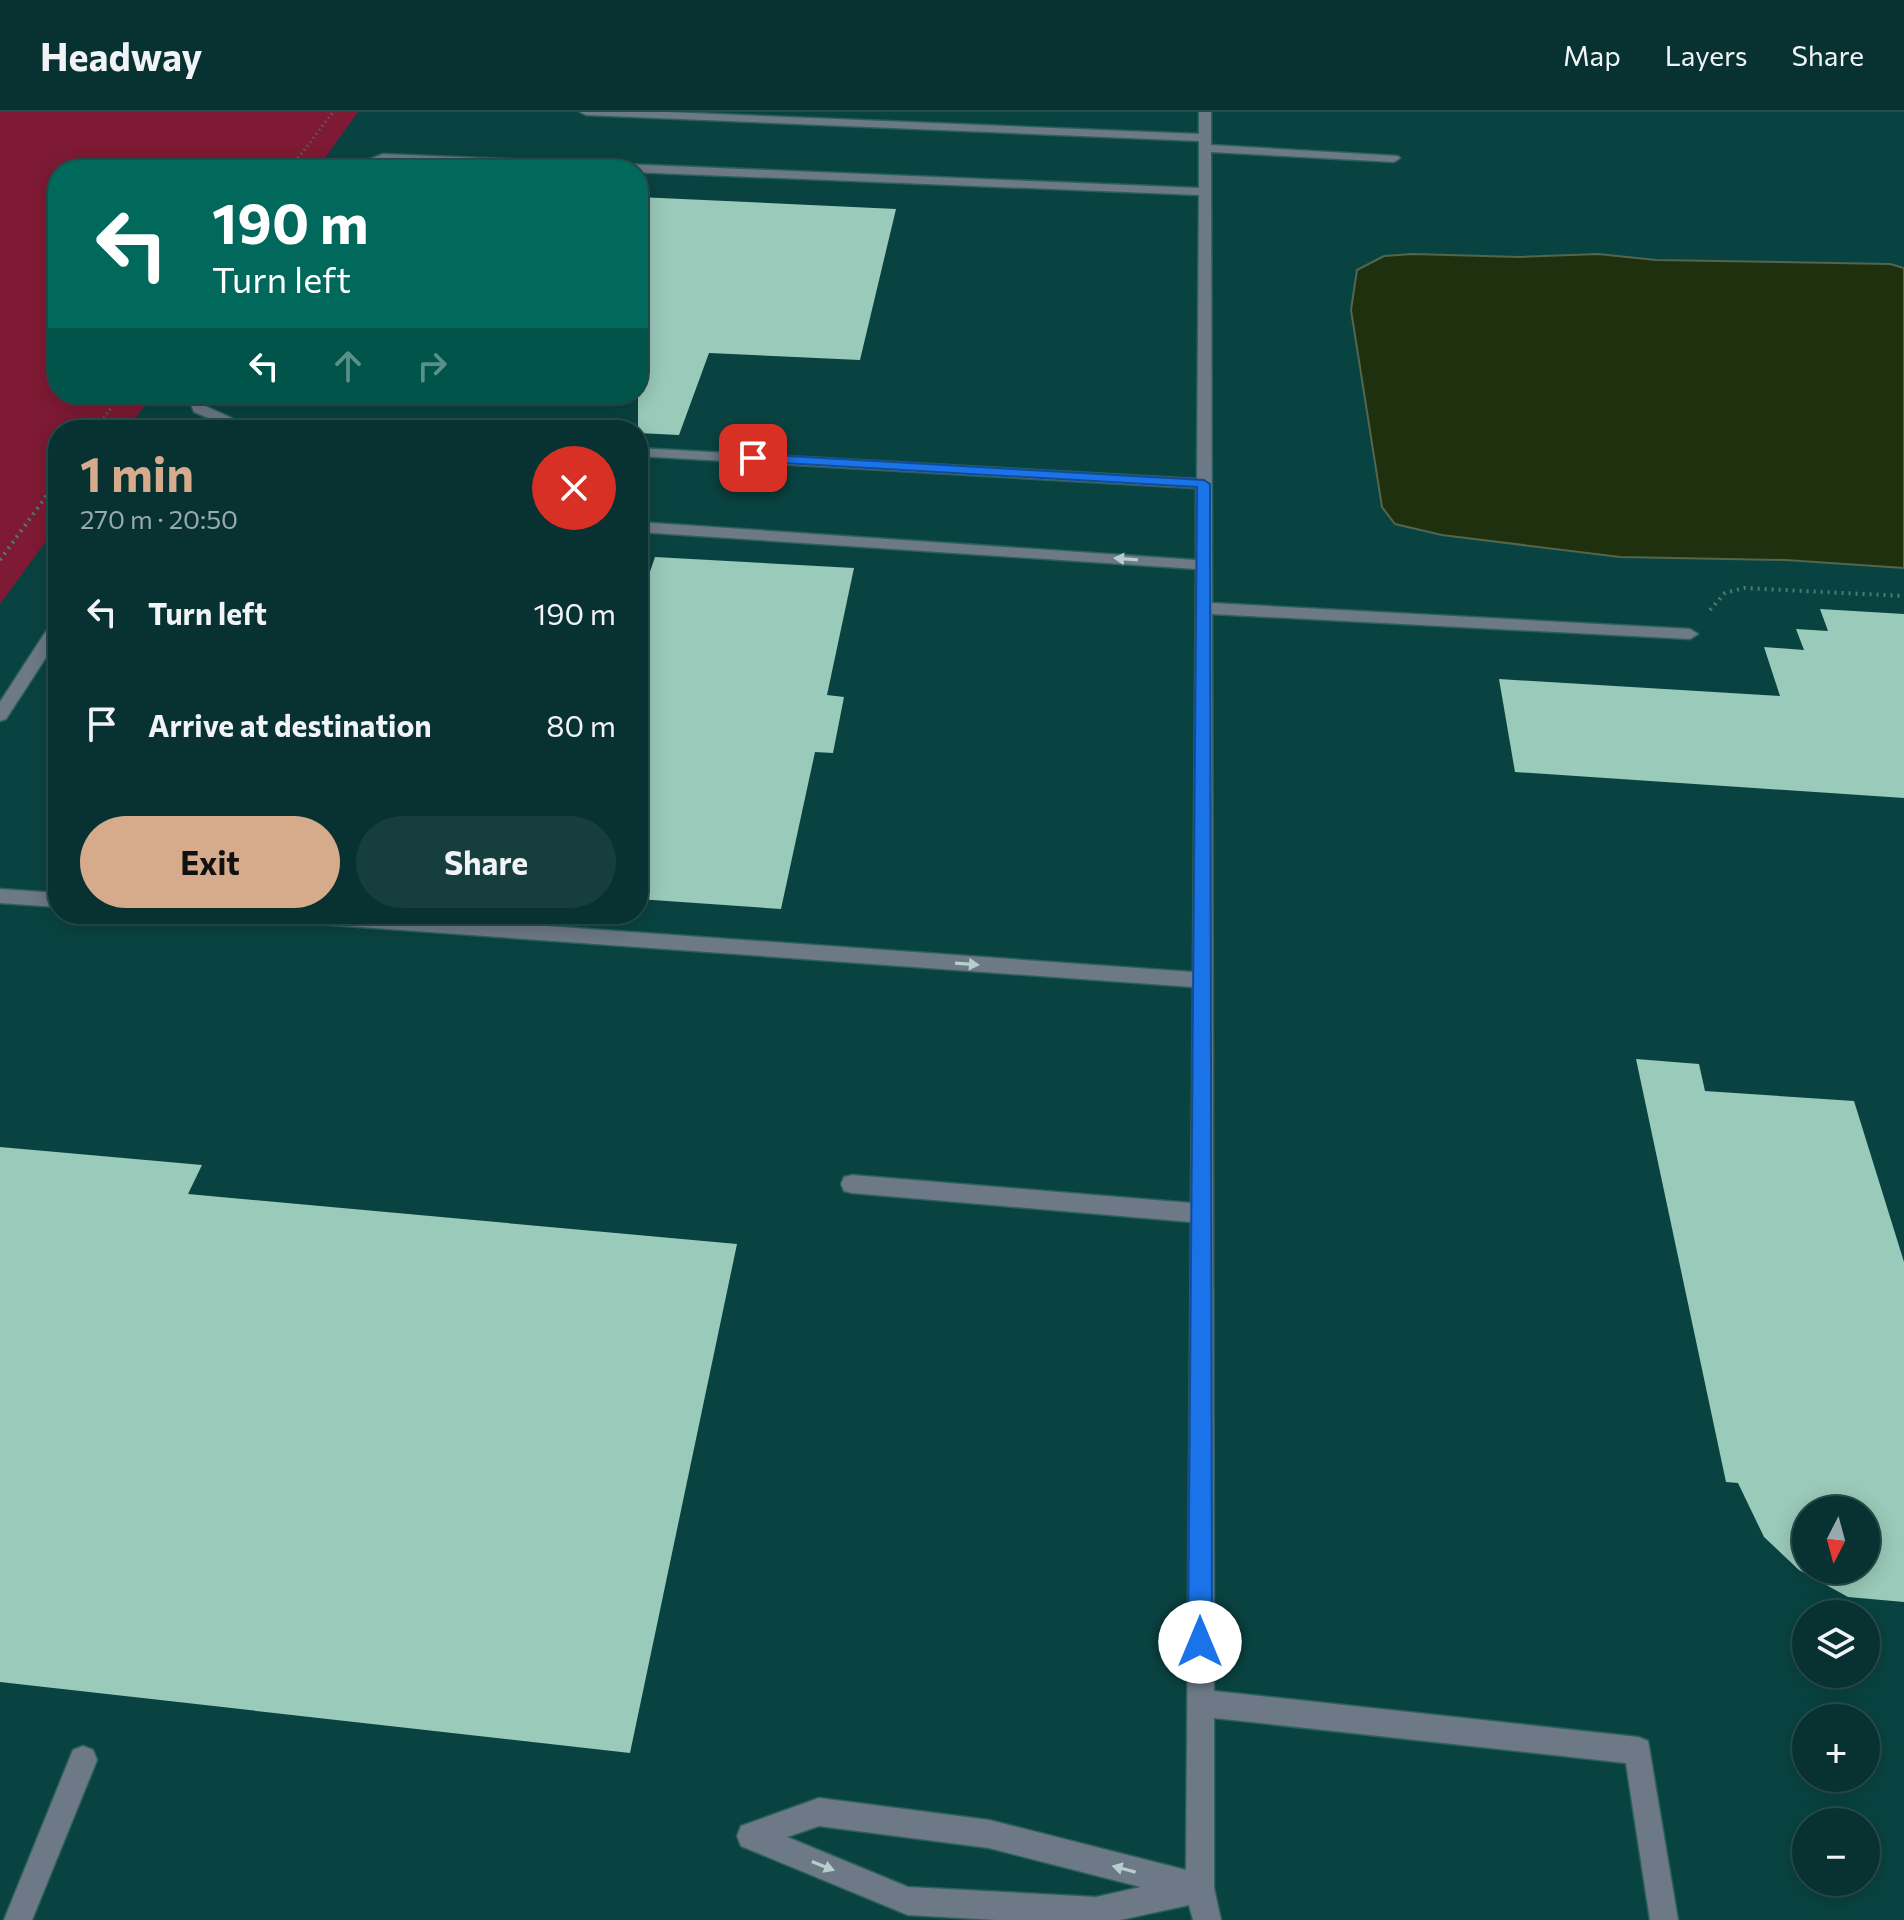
<!DOCTYPE html>
<html lang="en">
<head>
<meta charset="utf-8">
<style>
	body { margin:0; font-family:Commissioner,sans-serif; background:#153e3d; color:#f1f3f6; height:100vh; display:flex; flex-direction:column; font-size:30px; white-space:nowrap }
	* { box-sizing:border-box; margin:0 }
	p { font-size:26px; color:#98aaab }
	.icon { flex:none; width:44px; height:44px; fill:none; stroke:currentColor; stroke-width:2; stroke-linecap:round; stroke-linejoin:round }
	.map { position:relative; flex:1; overflow:hidden }
	.details { position:absolute; left:48px; top:308px; width:600px; height:504px; display:flex; flex-direction:column; background:#073231; border-radius:32px; box-shadow:0 4px 20px #0003,0 0 0 2px #284d4d }
	.details>* { flex:none }
	.top-card { position:absolute; left:48px; top:48px; width:600px; height:244px; border-radius:32px; box-shadow:0 4px 20px #0003,0 0 0 2px #284d4d; background:#00695c; color:#fff; overflow:hidden }
	.needle { width:52px; rotate:186deg }
	.buttons { position:absolute; left:1792px; top:1384px; display:grid; gap:16px }
	.buttons a { display:grid; place-items:center; width:88px; height:88px; border-radius:50%; background:#073231; box-shadow:0 4px 20px #0003,0 0 0 2px #284d4d; font-size:40px }
	.pin { position:absolute; display:grid; place-items:center; width:68px; height:68px; color:#fff; margin:-34px; border-radius:16px; box-shadow:0 4px 12px #0006 }
	.me { position:absolute; width:88px; margin:-44px; rotate:0deg; stroke-linejoin:round; filter:drop-shadow(0 0 6px #0008) }
	.turn { display:flex; align-items:center; gap:28px; height:168px; padding:0 32px; font-size:36px }
	.turn .icon { width:104px; height:104px; stroke-width:2.5 }
	.turn b { display:block; font-size:56px; line-height:68px }
	.lanes { display:flex; align-items:center; height:76px; padding:0 32px; background:#0003; justify-content:center; gap:40px; direction:ltr }
	.lanes .off { opacity:.35 }
	.round { display:grid; place-items:center; flex:none; width:84px; height:84px; border-radius:42px; background:#153e3d }
	.overview { display:flex; align-items:center; justify-content:space-between; height:136px; padding:0 32px }
	h1 { font-size:48px; font-weight:700; line-height:60px; color:#d6ab8b }
	.cta { display:flex; gap:16px; margin-top:auto; padding:16px 32px }
	.cta a { flex:1; height:92px; border-radius:48px; background:#d6ab8b; color:#111; font-size:32px; font-weight:700; line-height:92px; text-align:center }
	.cta a+a { background:#153e3d; color:#f1f3f6 }
	ul { padding:0; list-style:none }
	li { display:flex; align-items:center; gap:24px; height:112px; padding:0 32px }
	li div { flex:1 }
	li b { display:block; font-size:30px }
	li em { font-style:normal }
	header { display:flex; align-items:center; gap:48px; box-sizing:border-box; height:112px; padding:0 40px; background:#073231; border-bottom:2px solid #284d4d }
	header strong { font-size:38px }
	nav { display:flex; gap:44px; margin-inline-start:auto; font-size:28px }
	.map>svg:first-child { display:block }
	.green { fill:#7e1a33 }
	.water { fill:#1f300f; stroke:#52664e; stroke-width:2 }
	.building { fill:#9acab9; fill-rule:evenodd }
	.lines { fill:none; stroke-linecap:round; stroke-linejoin:round }
	.minor-casing { stroke:#2c605e; stroke-width:3 }
	.path-far1 { stroke:#4b7a78; stroke-width:3; stroke-dasharray:1 4; stroke-linecap:butt }
	.path { stroke:#4b7a78; stroke-width:4; stroke-dasharray:2 5; stroke-linecap:butt }
	.minor { fill:#6d7986; fill-rule:evenodd }
	.oneway { fill:#b7cecf }
	.route { fill:#1a73e8; stroke:#114b97; stroke-width:2 }
</style>
</head>
<body>
<header>
<strong>Headway</strong>
<nav><a>Map</a><a>Layers</a><a>Share</a></nav>
</header>
<div class="map">
<svg width="1904" height="1808" viewBox="0 0 1904 1808">
	<rect width="100%" height="100%" fill="#094341"/>
	<path class="green" d="M0,0H358L316,58H58V282H153L127,318H58V413L0,492Z"/>
	<path class="water" d="M1413,142L1519,145L1598,142L1656,148L1890,152L1904,156V456L1786,448L1620,445L1442,423L1395,412L1382,395L1351,198L1357,158L1384,144Z"/>
	<g class="building">
		<path d="M638,85L896,97L860,248L709,241L679,323L638,321Z"/>
		<path d="M655,445L854,456L827,583L844,585L833,641L815,640L781,797L638,787V495Z"/>
		<path d="M1820,497L1904,502V686L1515,660L1499,567L1780,584L1764,535L1804,538L1796,517L1828,519Z"/>
		<path d="M1636,947L1699,952L1705,979L1854,989L1904,1150V1490L1848,1485L1799,1458L1764,1425L1738,1371L1726,1370ZM1806,1398H1866V1458H1806Z"/>
		<path d="M0,1035L202,1053L188,1082L737,1132L630,1641L0,1570Z"/>
	</g>
	<g class="lines">
		<g class="minor-casing">
			<g id="minor">
				<path d="M580,0H667L1199,22V0H1211V33L1398,44L1400,46L1394,50L1211,40L1212,491L1690,517L1698,522L1690,527L1212,502L1214,1579L1638,1625L1648,1629L1678,1808H1650L1626,1651L1214,1606V1776L1221,1808H1193L1189,1793L1120,1808H997L908,1803L741,1734L737,1724L741,1714L819,1686L989,1708L1186,1758L1191,1110L852,1081L844,1079L841,1072L844,1065L852,1063L1191,1091L1193,875L277,809L267,802H378L1193,860L1196,457L638,420V410L1196,448V376L638,344V336L1197,367L1199,83L384,50L360,58H342L383,42L1199,76V29L586,3ZM819,1714L989,1736L1141,1775L1096,1785L908,1775L787,1725Z"/>
				<path d="M187,282H201L205,294L258,318H238L194,300Z"/>
				<path d="M58,509V527L6,607L0,609V590L52,510Z"/>
				<path d="M0,777L58,781V795L0,791Z"/>
				<path d="M83,1634L93,1638L97,1648L32,1808H4L73,1638Z"/>
			</g>
		</g>
		<g class="path-far1">
			<path d="M289,58L333,0"/>
			<path d="M101,310L121,282"/>
		</g>
		<g class="path">
			<path d="M95,318L102,308"/>
			<path d="M0,448L58,368"/>
			<path d="M1710,498L1725,481L1744,476L1904,484"/>
		</g>
		<use href="#minor" class="minor"/>
	</g>
	<defs><path id="oneway-solid" d="M-6-.8H1V-3.2L6.5 0L1 3.2V.8H-6Z" transform="scale(2)"/></defs>
	<g class="oneway">
		<use href="#oneway-solid" transform="translate(1126 447) rotate(-176)"/>
		<use href="#oneway-solid" transform="translate(967 852) rotate(4)"/>
		<use href="#oneway-solid" transform="translate(823 1754) rotate(22)"/>
		<use href="#oneway-solid" transform="translate(1124 1757) rotate(-165)"/>
	</g>
	<path class="route" d="M753,342L1204,368L1210,372L1212,1530L1208,1538L1200,1542L1192,1538L1188,1530L1197,375L748,349L747,346Z"/>
</svg>
<div class="buttons">
<a><svg class="needle" viewBox="-14 -14 28 28"><path d="M0-13l5 13h-10z" fill="#e53935"/><path d="M0 13l5-13h-10z" fill="#98aaab"/></svg></a>
<a><svg class="icon" aria-label="layers" viewBox="0 0 24 24"><path d="M12 4l9 5-9 5-9-5zM3 14l9 5 9-5"/></svg></a>
<a>+</a>
<a>−</a>
</div>
<div class="pin" style="left:753px;top:346px;background:#d93025"><svg class="icon" aria-label="arrive" viewBox="0 0 24 24"><path d="M6 21V4h12l-3 4 3 4H6"/></svg></div>
<svg class="me" style="left:1200px;top:1530px" viewBox="-20 -20 40 40"><circle r="19" fill="#fff"/><path d="M0-13L10 11 0 6-10 11z" fill="#1a73e8"/></svg>
<div class="top-card">
<div class="turn"><svg class="icon" aria-label="left" viewBox="0 0 24 24"><path d="M17 20v-9H6M10 6l-5 5 5 5"/></svg><div><b>190 m</b>Turn left</div></div>
<div class="lanes"><svg class="icon" aria-label="left" viewBox="0 0 24 24"><path d="M17 20v-9H6M10 6l-5 5 5 5"/></svg><svg class="icon off" aria-label="ahead" viewBox="0 0 24 24"><path d="M12 20V5M6 11l6-6 6 6"/></svg><svg class="icon off" aria-label="right" viewBox="0 0 24 24"><path d="M7 20v-9h11M14 6l5 5-5 5"/></svg></div>
</div>
<section class="details">
<div class="overview"><div><h1>1 min</h1><p>270 m · 20:50</p></div><a class="round" style="background:#d93025;color:#fff"><svg class="icon" aria-label="close" viewBox="0 0 24 24"><path d="M6 6l12 12M18 6L6 18"/></svg></a></div>
<ul>
<li><svg class="icon" aria-label="left" viewBox="0 0 24 24"><path d="M17 20v-9H6M10 6l-5 5 5 5"/></svg><div><b>Turn left</b></div><em>190 m</em></li>
<li><svg class="icon" aria-label="arrive" viewBox="0 0 24 24"><path d="M6 21V4h12l-3 4 3 4H6"/></svg><div><b>Arrive at destination</b></div><em>80 m</em></li>
</ul>
<div class="cta"><a>Exit</a><a>Share</a></div>
</section>
</div>
</body>
</html>
